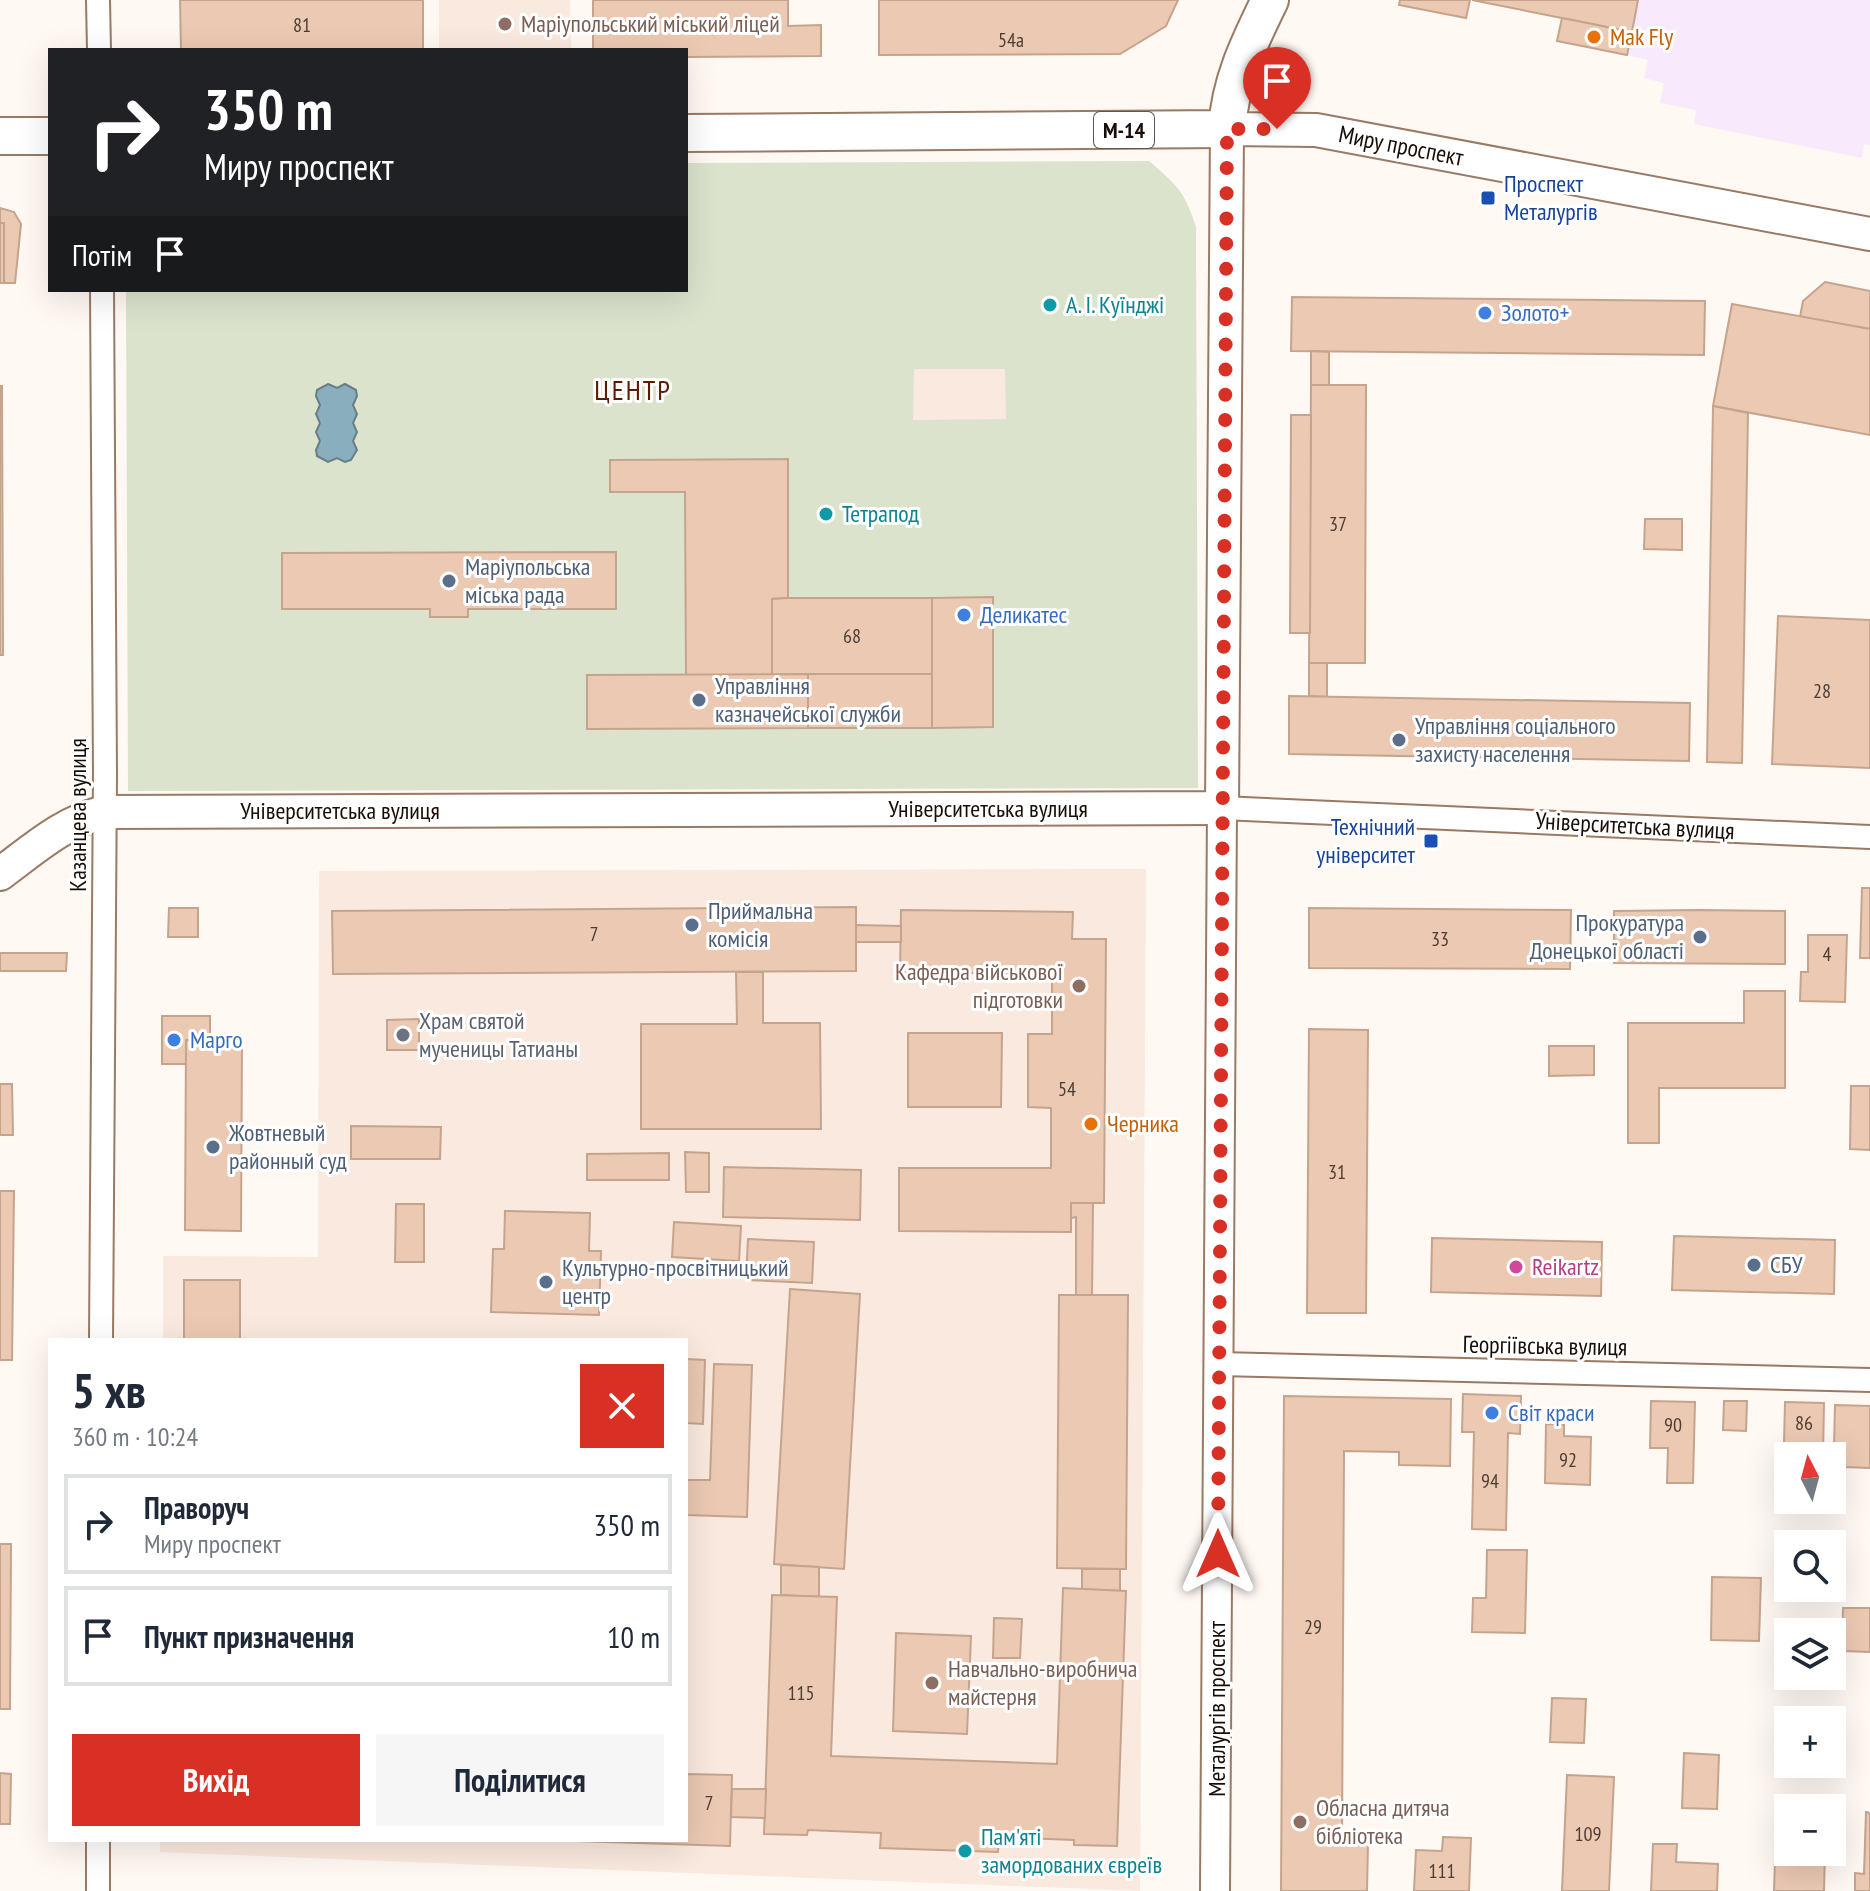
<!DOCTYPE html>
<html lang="uk">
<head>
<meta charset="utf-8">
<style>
	body { margin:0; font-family:"PT Sans Narrow",sans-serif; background:#f6f6f7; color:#1f2937; height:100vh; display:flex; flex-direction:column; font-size:30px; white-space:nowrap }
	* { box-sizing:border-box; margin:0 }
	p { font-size:26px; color:#747a83 }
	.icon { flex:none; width:44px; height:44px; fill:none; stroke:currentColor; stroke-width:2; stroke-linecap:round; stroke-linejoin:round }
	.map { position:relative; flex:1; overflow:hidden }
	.panel { position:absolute; left:48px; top:1338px; width:640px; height:504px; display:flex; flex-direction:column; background:#fff; border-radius:0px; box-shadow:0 8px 32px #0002 }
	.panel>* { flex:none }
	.top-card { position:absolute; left:48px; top:48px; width:640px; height:244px; border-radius:0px; box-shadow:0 8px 32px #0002; background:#202124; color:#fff; overflow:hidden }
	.needle { width:52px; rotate:354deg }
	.buttons { position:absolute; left:1774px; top:1442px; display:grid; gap:16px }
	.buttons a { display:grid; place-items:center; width:72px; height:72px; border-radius:0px; background:#fff; box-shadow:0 8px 32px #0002; font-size:40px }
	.pin { position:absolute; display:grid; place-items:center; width:68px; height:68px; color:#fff; margin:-82px -34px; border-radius:50% 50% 50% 0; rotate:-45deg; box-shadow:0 0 8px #0007 }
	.pin .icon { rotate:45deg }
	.me { position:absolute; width:88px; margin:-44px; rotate:0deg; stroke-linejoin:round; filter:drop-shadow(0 0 6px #0008) }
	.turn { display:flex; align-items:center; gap:28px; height:168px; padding:0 24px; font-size:36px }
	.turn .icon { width:104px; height:104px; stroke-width:2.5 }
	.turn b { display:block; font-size:56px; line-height:68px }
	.then { display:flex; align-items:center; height:76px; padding:0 24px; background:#0003; gap:16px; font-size:30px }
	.round { display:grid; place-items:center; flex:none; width:84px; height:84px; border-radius:0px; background:#f6f6f7 }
	.overview { display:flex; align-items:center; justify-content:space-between; height:136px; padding:0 24px }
	h1 { font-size:48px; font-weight:600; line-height:60px }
	.button { display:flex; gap:16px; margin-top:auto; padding:16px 24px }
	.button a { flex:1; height:92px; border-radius:0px; background:#d93025; color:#fff; font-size:32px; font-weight:600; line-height:92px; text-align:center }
	.button a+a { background:#f6f6f7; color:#1f2937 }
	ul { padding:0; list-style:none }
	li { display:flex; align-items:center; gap:24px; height:100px; margin:0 16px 12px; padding:0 8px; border:4px solid #e0e1e3; border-radius:0px }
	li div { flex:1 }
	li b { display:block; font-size:30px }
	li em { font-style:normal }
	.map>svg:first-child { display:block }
	.commercial { fill:#f8e9fc }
	.built { fill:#fae9de }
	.green { fill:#dbe3cd; fill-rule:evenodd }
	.water { fill:#89afbe; stroke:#677e87; stroke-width:2 }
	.building { fill:#ecc9b3; stroke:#c5a48e; stroke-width:2 }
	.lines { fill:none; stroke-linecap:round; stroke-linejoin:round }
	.minor-casing { stroke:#997a65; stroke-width:26 }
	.tertiary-casing { stroke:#997a65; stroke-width:32 }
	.secondary-casing { stroke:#997a65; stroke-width:36 }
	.trunk-casing { stroke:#997a65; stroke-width:40 }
	.minor { stroke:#fff; stroke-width:22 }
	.tertiary { stroke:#fff; stroke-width:28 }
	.secondary { stroke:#fff; stroke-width:32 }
	.trunk { stroke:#fff; stroke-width:36 }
	.route { stroke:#d93025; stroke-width:14; stroke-dasharray:0 25.2 }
	.education-dot { fill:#8d6e63; stroke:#fff; stroke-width:3 }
	.food-dot { fill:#e8710a; stroke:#fff; stroke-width:3 }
	.transit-dot { fill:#1a4fb4; stroke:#fff; stroke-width:3 }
	.culture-dot { fill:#0f9aa8; stroke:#fff; stroke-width:3 }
	.shop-dot { fill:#3f7fe0; stroke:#fff; stroke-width:3 }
	.service-dot { fill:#5c6f8a; stroke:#fff; stroke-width:3 }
	.worship-dot { fill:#6b7280; stroke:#fff; stroke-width:3 }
	.hotel-dot { fill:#d1479c; stroke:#fff; stroke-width:3 }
	.labels { text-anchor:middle; stroke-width:6; stroke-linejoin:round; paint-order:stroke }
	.number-label { font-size:20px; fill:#4d3c31 }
	.shield { fill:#fff; stroke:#5d5651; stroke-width:2 }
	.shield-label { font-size:22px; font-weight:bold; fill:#180d06 }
	.education-label { font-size:24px; fill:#785e54; stroke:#fff; text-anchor:start }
	.food-label { font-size:24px; fill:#c56008; stroke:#fff; text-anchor:start }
	.street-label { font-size:24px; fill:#180d06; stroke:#fff }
	.transit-label { font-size:24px; fill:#164399; stroke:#fff; text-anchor:start }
	.culture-label { font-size:24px; fill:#0d838f; stroke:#fff; text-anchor:start }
	.shop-label { font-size:24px; fill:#366cbe; stroke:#fff; text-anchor:start }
	.service-label { font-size:24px; fill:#4e5e75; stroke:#fff; text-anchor:start }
	.worship-label { font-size:24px; fill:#5b616d; stroke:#fff; text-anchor:start }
	.hotel-label { font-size:24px; fill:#b23c85; stroke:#fff; text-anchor:start }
	.quarter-label { font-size:28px; letter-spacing:2px; fill:#5c1c00; stroke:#fff }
</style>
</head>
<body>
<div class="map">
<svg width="1870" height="1891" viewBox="0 0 1870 1891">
	<rect width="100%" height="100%" fill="#fff8f3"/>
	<path class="commercial" d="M1638,0H1870V145L1864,144L1862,158L1694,124L1696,110L1660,103L1664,83L1644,78L1648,60L1627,55Z"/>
	<g class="built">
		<path d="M439,0H570L571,48L439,49Z"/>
		<rect x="913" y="369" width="93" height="51"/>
		<path d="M1146,869L1140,1891L160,1852V1840H686V1340H163V1256L318,1257L319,871Z"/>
	</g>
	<path class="green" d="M1149,161C1177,185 1185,192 1196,227L1198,788L128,791L126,290H686V163ZM1005,369L1006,419L913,420L914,369Z"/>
	<path class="water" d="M328,384L337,388L345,384L356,390L357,396L353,405L357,414L353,423L357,432L353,441L357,450L351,460L345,462L337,458L328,462L317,456L316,450L320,441L316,432L320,423L316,414L320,405L316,396L317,390Z"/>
	<g class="building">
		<path d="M180,0H423V50H181Z"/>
		<path d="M593,0H788V26L821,25V56L686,57V50H593Z"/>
		<path d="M879,0H1178L1166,26L1120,54L879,55Z"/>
		<path d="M1400,0H1470L1466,18L1399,5Z"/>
		<path d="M1472,0H1638L1632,32Z"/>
		<path d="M1562,18L1632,32L1627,55L1557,41Z"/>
		<path d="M0,208L14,212L21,224L15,283H4V223H0Z"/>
		<rect x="0" y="223" width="4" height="60"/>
		<path d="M1825,282L1870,291V329L1800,317L1803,301Z"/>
		<path d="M1292,297L1705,301L1704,355L1291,351Z"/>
		<path d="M1732,304L1870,329V435L1713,406Z"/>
		<path d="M1311,351L1329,352V385H1311Z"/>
		<path d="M1311,385H1366L1365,663H1309Z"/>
		<path d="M0,386H2L3,655H0Z"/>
		<path d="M1713,406L1748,413L1742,763L1707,762Z"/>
		<path d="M1291,415H1311L1310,633H1290Z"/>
		<path d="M788,459V598L772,599V675H686L685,492H610V460Z"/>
		<path d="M1645,519H1682V550L1644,549Z"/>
		<path d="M616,552V609H468V617H430V609H282V553Z"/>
		<path d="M993,597V727L932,728V598Z"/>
		<path d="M788,598H932V674L772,675V599Z"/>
		<path d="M1778,616L1870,620V768L1772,764Z"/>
		<path d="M1309,663H1327V697L1309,696Z"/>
		<rect x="808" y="674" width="124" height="54"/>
		<path d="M808,674V728L587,729V675Z"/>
		<path d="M1289,696L1690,703L1689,761L1289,754Z"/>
		<path d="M1862,888H1870V958H1860Z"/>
		<path d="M856,907V971L333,974L332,911Z"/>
		<path d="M169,908H198V937H168Z"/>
		<path d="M1309,908L1571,910L1570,969L1309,968Z"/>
		<path d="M901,910L1073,912L1072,939H1106L1104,1203H1071V1232L899,1231V1168H1051V1108L1028,1107V1034H1052V973H900Z"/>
		<path d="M1700,910L1785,911V964L1614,963V911Z"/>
		<path d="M856,925L901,926V942H856Z"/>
		<path d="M1808,935H1847L1845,1002L1800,1001L1801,972H1808Z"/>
		<path d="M0,953H67L66,971H0Z"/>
		<path d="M736,972H763V1023H820L821,1129H641V1024H737Z"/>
		<path d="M1744,991H1785V1088H1659V1143H1628V1023H1744Z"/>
		<path d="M162,1016H210V1040H186V1064H162Z"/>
		<path d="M419,1019V1050H387V1020Z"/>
		<path d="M1309,1029L1368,1030L1366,1313H1307Z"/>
		<path d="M908,1033H1002L1001,1107H908Z"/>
		<path d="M186,1040L242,1041L241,1231L185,1230Z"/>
		<path d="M1549,1046H1594V1075L1549,1076Z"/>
		<path d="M0,1084H12L13,1135H0Z"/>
		<path d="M1851,1086H1870V1150L1850,1149Z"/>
		<path d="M351,1126L441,1127L440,1159H351Z"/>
		<path d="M685,1152L709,1153V1192H686Z"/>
		<path d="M669,1153V1180H587V1154Z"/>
		<path d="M724,1167L861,1170L860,1220L723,1217Z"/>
		<path d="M0,1191H14L12,1360H0Z"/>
		<path d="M1071,1203H1093L1092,1295H1076V1217L1071,1218Z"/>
		<path d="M396,1204H424V1262H395Z"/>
		<path d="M505,1211L590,1213L589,1251H601L599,1315L491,1312L493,1249H504Z"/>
		<path d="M674,1222L741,1226L739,1261L672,1257Z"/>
		<path d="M1674,1236L1835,1240L1834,1294L1672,1290Z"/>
		<path d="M1432,1238L1602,1242L1601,1296L1431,1292Z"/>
		<path d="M748,1239L814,1242L812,1283L746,1280Z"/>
		<rect x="184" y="1280" width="56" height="60"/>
		<path d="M790,1289L860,1294L844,1569L774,1564Z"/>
		<path d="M1059,1295H1128L1126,1569L1057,1568Z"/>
		<path d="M686,1359L705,1360L703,1424L686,1423Z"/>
		<path d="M714,1364L752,1365L747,1517L686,1515V1480H710Z"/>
		<path d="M1463,1394L1521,1396L1520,1434L1508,1433L1506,1530L1472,1529L1474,1432H1462Z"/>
		<path d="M1284,1396L1451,1399L1450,1466L1399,1465V1452L1344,1451L1342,1843H1368L1367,1891H1281Z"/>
		<path d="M1651,1401L1695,1402L1693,1483H1667L1668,1448H1650Z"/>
		<path d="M1724,1401H1747L1746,1431L1723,1430Z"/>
		<path d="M1785,1402L1824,1403L1823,1456H1799V1443H1784Z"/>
		<path d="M1835,1405L1870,1406V1468L1843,1467L1844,1447H1834Z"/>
		<path d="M1546,1424L1564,1425V1436L1591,1437L1590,1485L1545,1483Z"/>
		<path d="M0,1544H11L10,1709H0Z"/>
		<path d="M1487,1550H1527L1525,1633L1472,1632L1473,1598H1486Z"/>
		<path d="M781,1565L819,1567V1597L781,1595Z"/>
		<path d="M1082,1569H1120V1591L1082,1589Z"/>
		<path d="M1712,1577L1761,1578L1759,1641L1711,1640Z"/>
		<path d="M1063,1588L1126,1591L1117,1846L1074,1845V1840L999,1837L998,1852L880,1848L881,1833L808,1830L807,1835L764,1834L772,1595L837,1597L831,1756L1057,1764Z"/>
		<path d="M1843,1608H1870V1652L1842,1651Z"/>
		<path d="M994,1618L1022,1619L1020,1658H993Z"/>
		<path d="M896,1633L971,1636L967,1734L893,1731Z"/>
		<path d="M1552,1698L1586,1699L1584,1743L1550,1742Z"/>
		<path d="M1684,1753L1719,1755L1717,1809L1682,1808Z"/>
		<path d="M0,1773L11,1774L10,1824H0Z"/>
		<path d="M686,1774L732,1775L730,1846L545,1840H686Z"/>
		<path d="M1567,1775L1614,1777L1609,1891H1562Z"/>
		<path d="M732,1789H766L765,1818L731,1817Z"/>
		<path d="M1780,1798L1827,1800V1808H1788V1823H1779Z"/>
		<path d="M1866,1812L1870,1813V1891H1855V1873L1864,1874Z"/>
		<path d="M1443,1837L1471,1838L1469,1891H1414L1416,1850L1442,1851Z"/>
		<path d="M1653,1844H1677L1676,1862L1718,1864L1717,1891H1651Z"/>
		<path d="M1800,1852H1825L1824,1891H1774L1775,1860L1799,1861Z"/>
	</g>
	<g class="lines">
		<g class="minor-casing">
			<g id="minor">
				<path d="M98,0L99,50"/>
				<path d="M1222,808L1870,837"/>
				<path d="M101,1340L105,773L102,290"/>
				<path d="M1219,1364L1870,1380"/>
				<path d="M98,1891V1840"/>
			</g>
		</g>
		<g class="tertiary-casing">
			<path id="tertiary" d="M1215,1891L1222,808"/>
		</g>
		<g class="secondary-casing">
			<path id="secondary" d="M0,874C34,849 63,822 105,812L1222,808L1227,129L1316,130L1870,234"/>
		</g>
		<g class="trunk-casing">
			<g id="trunk">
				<path d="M686,133L1227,129C1230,81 1249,43 1270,0"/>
				<path d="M0,136H50"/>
			</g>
		</g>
		<use href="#minor" class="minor"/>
		<use href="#tertiary" class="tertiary"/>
		<use href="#secondary" class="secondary"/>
		<use href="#trunk" class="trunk"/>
	</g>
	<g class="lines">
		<path class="route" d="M1218,1554L1227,129H1277"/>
	</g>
	<g class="education-dot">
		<circle cx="505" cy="24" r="8"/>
		<circle cx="1079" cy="986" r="8"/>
		<circle cx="932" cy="1683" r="8"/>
		<circle cx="1300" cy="1822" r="8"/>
	</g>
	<g class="food-dot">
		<circle cx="1594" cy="37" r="8"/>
		<circle cx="1091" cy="1124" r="8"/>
	</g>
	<g class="transit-dot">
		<rect x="1480" y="190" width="16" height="16" rx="4"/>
		<rect x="1423" y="833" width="16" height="16" rx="4"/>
	</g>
	<g class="culture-dot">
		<circle cx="1050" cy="305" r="8"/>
		<circle cx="826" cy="514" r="8"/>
		<circle cx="965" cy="1851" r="8"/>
	</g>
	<g class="shop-dot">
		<circle cx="1485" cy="313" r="8"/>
		<circle cx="964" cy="615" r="8"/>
		<circle cx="174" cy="1040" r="8"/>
		<circle cx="1492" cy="1413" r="8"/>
	</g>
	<g class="service-dot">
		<circle cx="449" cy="581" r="8"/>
		<circle cx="699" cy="700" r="8"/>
		<circle cx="1399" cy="740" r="8"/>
		<circle cx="692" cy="925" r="8"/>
		<circle cx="1700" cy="937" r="8"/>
		<circle cx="213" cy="1147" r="8"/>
		<circle cx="1754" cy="1265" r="8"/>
		<circle cx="546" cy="1282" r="8"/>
	</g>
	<circle class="worship-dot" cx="403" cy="1035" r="8"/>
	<circle class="hotel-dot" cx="1516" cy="1267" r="8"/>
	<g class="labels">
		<g class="number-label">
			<text x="302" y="32">81</text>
			<text x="1011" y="47">54а</text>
			<text x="1338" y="531">37</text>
			<text x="852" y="643">68</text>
			<text x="1822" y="698">28</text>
			<text x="594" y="941">7</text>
			<text x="1440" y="946">33</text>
			<text x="1827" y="961">4</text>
			<text x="1067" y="1096">54</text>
			<text x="1337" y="1179">31</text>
			<text x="1804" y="1430">86</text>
			<text x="1673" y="1432">90</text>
			<text x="1568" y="1467">92</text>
			<text x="1490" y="1488">94</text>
			<text x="1313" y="1634">29</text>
			<text x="801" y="1700">115</text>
			<text x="709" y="1810">7</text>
			<text x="1588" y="1841">109</text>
			<text x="1442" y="1878">111</text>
		</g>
		<rect class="shield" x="1094" y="112" width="60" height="36" rx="6"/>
		<g class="shield-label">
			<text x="1124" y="138">М-14</text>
		</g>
		<g class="education-label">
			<text x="521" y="32">Маріупольський міський ліцей</text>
			<text x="1063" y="980" text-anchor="end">Кафедра військової<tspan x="1063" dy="28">підготовки</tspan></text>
			<text x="948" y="1677">Навчально-виробнича<tspan x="948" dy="28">майстерня</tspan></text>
			<text x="1316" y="1816">Обласна дитяча<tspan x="1316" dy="28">бібліотека</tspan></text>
		</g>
		<g class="food-label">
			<text x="1610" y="45">Mak Fly</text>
			<text x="1107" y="1132">Черника</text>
		</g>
		<g class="street-label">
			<text transform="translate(1401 146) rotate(11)" y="8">Миру проспект</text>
			<text x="988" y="817">Університетська вулиця</text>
			<text x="340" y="819">Університетська вулиця</text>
			<text transform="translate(78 815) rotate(-90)" y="8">Казанцева вулиця</text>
			<text transform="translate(1635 826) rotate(3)" y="8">Університетська вулиця</text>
			<text transform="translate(1545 1346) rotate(1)" y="8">Георгіївська вулиця</text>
			<text transform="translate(1217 1709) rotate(-90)" y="8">Металургів проспект</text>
		</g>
		<g class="transit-label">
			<text x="1504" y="192">Проспект<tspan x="1504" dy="28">Металургів</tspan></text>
			<text x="1415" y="835" text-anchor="end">Технічний<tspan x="1415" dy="28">університет</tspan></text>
		</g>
		<g class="culture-label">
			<text x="1066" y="313">А. І. Куїнджі</text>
			<text x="842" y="522">Тетрапод</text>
			<text x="981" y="1845">Пам'яті<tspan x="981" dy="28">замордованих євреїв</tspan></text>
		</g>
		<g class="shop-label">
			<text x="1501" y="321">Золото+</text>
			<text x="980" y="623">Деликатес</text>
			<text x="190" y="1048">Марго</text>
			<text x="1508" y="1421">Свiт краси</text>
		</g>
		<g class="service-label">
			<text x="465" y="575">Маріупольська<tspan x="465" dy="28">міська рада</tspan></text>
			<text x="715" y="694">Управління<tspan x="715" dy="28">казначейської служби</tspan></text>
			<text x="1415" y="734">Управління соціального<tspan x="1415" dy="28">захисту населення</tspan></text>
			<text x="708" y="919">Приймальна<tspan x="708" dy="28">комісія</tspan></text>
			<text x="1684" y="931" text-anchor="end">Прокуратура<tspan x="1684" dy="28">Донецької області</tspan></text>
			<text x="229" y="1141">Жовтневый<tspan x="229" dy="28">районный суд</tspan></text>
			<text x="1770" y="1273">СБУ</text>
			<text x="562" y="1276">Культурно-просвітницький<tspan x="562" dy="28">центр</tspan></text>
		</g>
		<g class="worship-label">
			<text x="419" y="1029">Храм святой<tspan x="419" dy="28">мученицы Татианы</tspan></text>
		</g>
		<g class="hotel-label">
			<text x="1532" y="1275">Reikartz</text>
		</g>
		<g class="quarter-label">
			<text x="633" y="400">ЦЕНТР</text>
		</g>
	</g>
</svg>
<div class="buttons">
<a><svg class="needle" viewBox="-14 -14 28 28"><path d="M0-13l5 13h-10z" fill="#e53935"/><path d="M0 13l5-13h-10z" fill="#747a83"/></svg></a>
<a><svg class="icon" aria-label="search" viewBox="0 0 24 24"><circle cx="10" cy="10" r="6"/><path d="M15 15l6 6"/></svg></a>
<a><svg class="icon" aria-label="layers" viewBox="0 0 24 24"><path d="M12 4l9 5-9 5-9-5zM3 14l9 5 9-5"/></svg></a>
<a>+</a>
<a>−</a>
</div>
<div class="pin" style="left:1277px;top:129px;background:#d93025"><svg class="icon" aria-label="arrive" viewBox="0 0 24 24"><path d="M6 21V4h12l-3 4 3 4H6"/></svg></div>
<svg class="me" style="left:1218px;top:1554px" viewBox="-20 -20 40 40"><path d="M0-17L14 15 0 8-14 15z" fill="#d93025" stroke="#fff" stroke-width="4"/></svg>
<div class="top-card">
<div class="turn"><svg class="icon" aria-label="right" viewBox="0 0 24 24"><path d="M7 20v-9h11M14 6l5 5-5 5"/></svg><div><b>350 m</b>Миру проспект</div></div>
<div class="then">Потім<svg class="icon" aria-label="arrive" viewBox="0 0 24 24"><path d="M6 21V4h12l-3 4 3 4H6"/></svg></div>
</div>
<section class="panel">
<div class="overview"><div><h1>5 хв</h1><p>360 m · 10:24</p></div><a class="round" style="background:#d93025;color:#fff"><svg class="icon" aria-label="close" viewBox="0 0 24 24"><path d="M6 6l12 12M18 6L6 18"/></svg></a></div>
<ul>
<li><svg class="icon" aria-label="right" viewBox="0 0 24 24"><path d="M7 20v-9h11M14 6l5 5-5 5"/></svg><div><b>Праворуч</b><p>Миру проспект</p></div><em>350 m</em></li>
<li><svg class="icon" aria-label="arrive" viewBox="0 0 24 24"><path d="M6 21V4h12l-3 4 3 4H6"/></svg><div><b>Пункт призначення</b></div><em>10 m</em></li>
</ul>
<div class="button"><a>Вихід</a><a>Поділитися</a></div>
</section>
</div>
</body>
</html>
